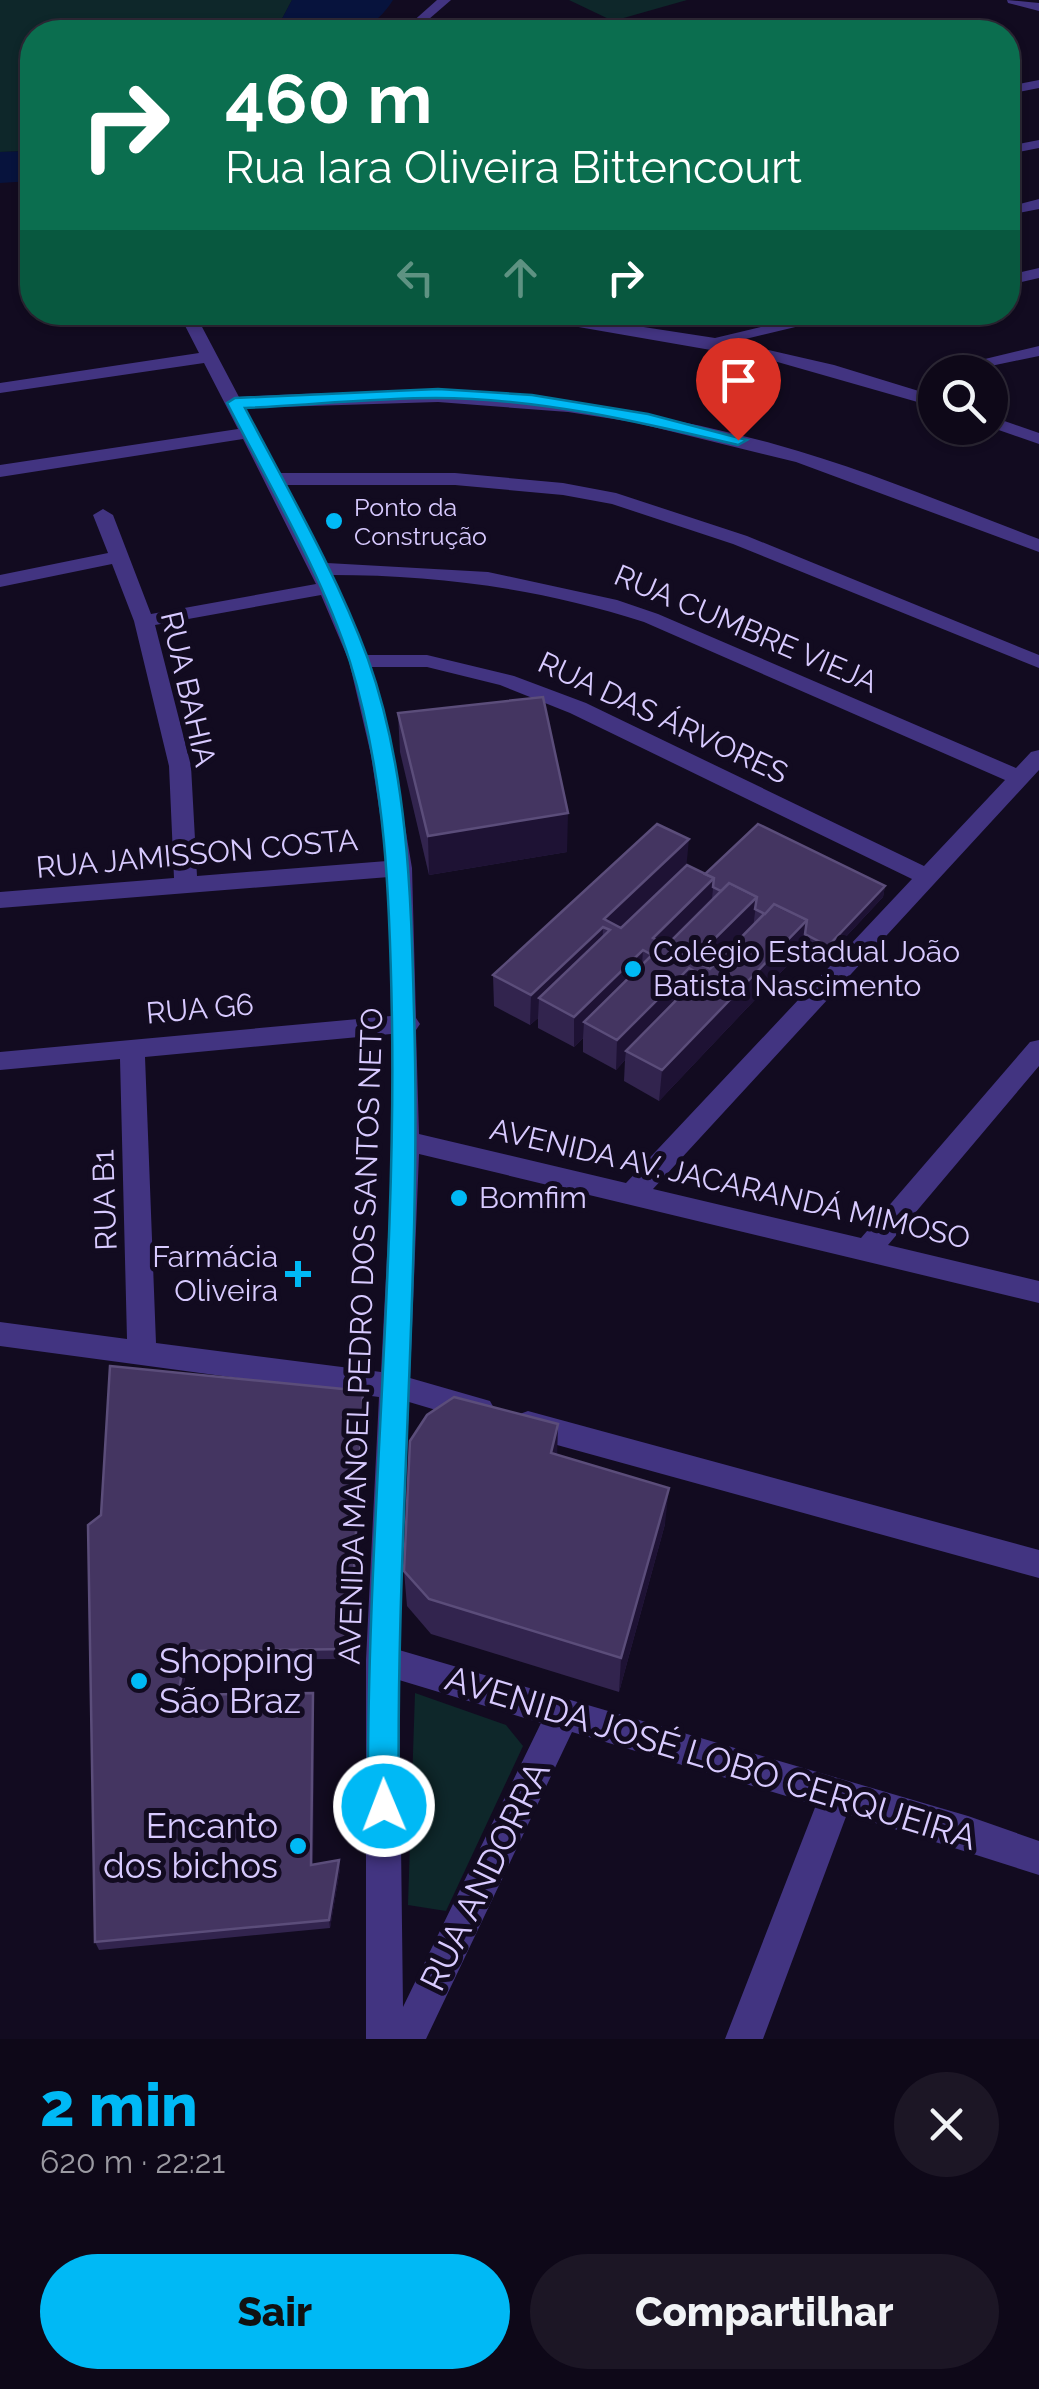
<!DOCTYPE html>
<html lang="pt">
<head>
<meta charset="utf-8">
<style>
	body { margin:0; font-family:Raleway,sans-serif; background:#1c1625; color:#f1f3f6; height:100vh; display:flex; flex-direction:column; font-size:38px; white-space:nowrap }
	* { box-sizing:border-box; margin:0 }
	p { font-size:32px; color:#9b9aa2 }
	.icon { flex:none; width:55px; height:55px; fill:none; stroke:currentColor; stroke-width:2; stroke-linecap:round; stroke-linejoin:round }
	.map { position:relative; height:2039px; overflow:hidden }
	.panel { display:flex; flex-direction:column; background:#0e0818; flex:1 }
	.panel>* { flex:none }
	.guide { position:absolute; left:20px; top:20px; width:1000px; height:305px; border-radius:40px; box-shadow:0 2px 8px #0004,0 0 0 2px #2e2937; background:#0b6e4f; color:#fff; overflow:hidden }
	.controls { position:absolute; left:918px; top:355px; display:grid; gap:20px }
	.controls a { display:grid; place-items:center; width:90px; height:90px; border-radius:50%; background:#0e0818; box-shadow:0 2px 8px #0004,0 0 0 2px #2e2937; font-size:50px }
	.pin { position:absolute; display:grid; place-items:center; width:85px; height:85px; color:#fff; margin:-102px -42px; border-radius:50% 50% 50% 0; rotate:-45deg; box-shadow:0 0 10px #0007 }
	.pin .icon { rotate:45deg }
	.me { position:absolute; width:110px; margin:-55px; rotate:359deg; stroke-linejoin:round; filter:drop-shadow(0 0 8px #0008) }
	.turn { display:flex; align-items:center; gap:35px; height:210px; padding:0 40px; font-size:45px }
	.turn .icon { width:130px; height:130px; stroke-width:2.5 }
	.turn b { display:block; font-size:70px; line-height:85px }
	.lanes { display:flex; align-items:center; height:95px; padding:0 40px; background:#0003; justify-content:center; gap:50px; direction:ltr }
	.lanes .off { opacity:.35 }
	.round { display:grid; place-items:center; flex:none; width:105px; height:105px; border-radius:52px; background:#1c1625 }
	.summary { display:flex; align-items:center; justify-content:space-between; height:170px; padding:0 40px }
	h1 { font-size:60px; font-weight:800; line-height:75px; color:#00b9f5 }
	.primary-button { display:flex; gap:20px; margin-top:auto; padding:20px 40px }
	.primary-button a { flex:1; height:115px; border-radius:60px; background:#00b9f5; color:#111; font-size:40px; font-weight:800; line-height:115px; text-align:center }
	.primary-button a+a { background:#1c1625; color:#f1f3f6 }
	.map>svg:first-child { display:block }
	.green { fill:#0e272a }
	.water { fill:#07133d }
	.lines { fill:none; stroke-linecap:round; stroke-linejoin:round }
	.minor { fill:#423481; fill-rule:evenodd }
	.wall { fill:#32244e }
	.shaded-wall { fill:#1e1234 }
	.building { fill:#443561; stroke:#5b4d7a; stroke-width:2.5 }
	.route { fill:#00b9f5; stroke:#00789f; stroke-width:2.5 }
	.poi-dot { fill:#00b9f5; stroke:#120b20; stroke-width:4 }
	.labels { text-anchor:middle; stroke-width:10; stroke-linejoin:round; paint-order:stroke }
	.far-poi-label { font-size:25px; fill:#d8caff; stroke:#120b20; text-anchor:start }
	.street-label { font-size:30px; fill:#d8caff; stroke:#120b20 }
	.poi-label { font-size:30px; fill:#d8caff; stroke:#120b20; text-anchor:start }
	.near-poi-label { font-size:35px; fill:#d8caff; stroke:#120b20; text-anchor:start }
	.near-street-label { font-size:35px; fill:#d8caff; stroke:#120b20 }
</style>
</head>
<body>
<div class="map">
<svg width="1039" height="2039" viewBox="0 0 1039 2039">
	<rect width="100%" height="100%" fill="#120b20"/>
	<g class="green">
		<path d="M0,0H292L275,32H32V151L0,152Z"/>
		<path d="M569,0H687L613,21Z"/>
		<path d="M415,1693L506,1725L523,1746L446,1911L408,1905Z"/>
	</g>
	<g class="water">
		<path d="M292,0H393C363,47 326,33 275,32Z"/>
		<path d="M32,151V181L0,183V152Z"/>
	</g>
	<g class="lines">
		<g class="minor">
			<path d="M437,0H451L414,32H401Z"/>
			<path d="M1007,0L1039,3V11L1008,3Z"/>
			<path d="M1039,80V88L1008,94V86Z"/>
			<path d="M1039,140V148L1008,154V146Z"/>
			<path d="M1039,199V209L1008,215V207Z"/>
			<path d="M1039,268V278L1008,285V275Z"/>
			<path d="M178,312H382L374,317L201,325L239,397C422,386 598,395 774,444C865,469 951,506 1039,539V552L796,462L633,422L568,412L438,402L245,408L279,473H455L563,483L616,493L747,536L1039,655V668L733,544L612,504L563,495L455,485H285L327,563L488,572L617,600L658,614L1016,768L1031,752L1039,750V770L653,1189L861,1238L1030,1042L1039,1040V1066L888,1245L1039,1281V1303L419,1154L410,1378L490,1401L495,1410L490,1419L480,1423L409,1402L399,1650L968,1816L1039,1841V1875L847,1814L763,2039H725L816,1805L572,1732L426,2039H366V1660L379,1397L0,1346V1322L127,1339L120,1059L0,1070V1052L391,1016L389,877L0,908V892L174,878L169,766L134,621L112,564L0,587V575L108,553L93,515L103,509L113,515L151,614L316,584L243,439L0,477V465L238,429L204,363L0,393V383L199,353ZM332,575C440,575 542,589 644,622L1005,780L924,866L586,703L514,676L427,655H367ZM321,595L349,661L371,755L387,861L197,876L191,766L155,625ZM371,667H427L500,685L570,713L912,879L626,1183L419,1134L416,1030L420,1024L416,1018L412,868L393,755ZM391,1034L393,1141L381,1372L156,1343L145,1057ZM399,1680L541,1723L403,2007Z"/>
			<path d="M492,312H546L715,338L824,312H858L733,342L834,365L935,396V407L774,361Z"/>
			<path d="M1039,346V356L962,372H935V376L931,372Z"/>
			<path d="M990,416L1039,433V444L990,427Z"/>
			<path d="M528,1411L1039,1550V1578L528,1437L517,1433L513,1424L517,1415Z"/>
		</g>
	</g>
	<g class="wall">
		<path d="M398,713L567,852L429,875L400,752Z"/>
		<path d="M687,865L705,874L885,886L883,897L827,957L803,945L802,950L659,1101L624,1081L625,1060L616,1070L583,1052V1038L574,1047L538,1028V1018L530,1025L494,1006L493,975Z"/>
		<path d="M364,1401L351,1659L188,1660L182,1695L313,1693L314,1703L313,1864L340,1869L330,1928L99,1950L95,1942L88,1525Z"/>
		<path d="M557,1455L665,1524L619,1692L431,1634L407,1606L404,1571Z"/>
	</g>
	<g class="shaded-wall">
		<path d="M568,813L567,852L429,875L428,836Z"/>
		<path d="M689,839L686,870L609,944L610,930L604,919Z"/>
		<path d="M714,878L711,909L651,968L653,938Z"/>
		<path d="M885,886L883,897L827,957L828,946Z"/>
		<path d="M757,897L753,928L700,981L701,975L693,960Z"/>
		<path d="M807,920L802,950L659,1101L662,1070Z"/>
		<path d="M603,927L602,957L539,998L538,1018L530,1025L531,995Z"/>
		<path d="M643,950L641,980L584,1022L583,1038L574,1047V1017Z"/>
		<path d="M689,968L686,999L626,1051L625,1060L616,1070L617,1040Z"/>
		<path d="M363,1391L364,1401L351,1659L350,1649Z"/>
		<path d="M558,1424L557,1461L551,1453Z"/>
		<path d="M669,1488L665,1524L619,1692L621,1658Z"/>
		<path d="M186,1651L188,1660L180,1704L178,1695Z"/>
		<path d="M313,1693L314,1703L313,1873L311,1865Z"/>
		<path d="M339,1860L340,1869L330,1928L329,1920Z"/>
	</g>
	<g class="building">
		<path d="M543,697L568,813L428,836L398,713Z"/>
		<path d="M657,824L689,839L604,919L621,928L687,865L714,878L653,938L667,945L729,883L757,897L693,960L710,969L774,904L807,920L662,1070L626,1051L701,975L689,968L617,1040L584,1022L652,955L643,950L574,1017L539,998L610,930L603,927L531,995L493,975Z"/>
		<path d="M758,824L885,886L828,946L805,934L807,920L774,904L765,914L755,909L757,897L729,883L721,891L713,887L714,878L705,874Z"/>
		<path d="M110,1366L363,1391L350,1649L186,1651L178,1695L313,1693L311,1865L339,1860L329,1920L95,1942L88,1525L101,1515Z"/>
		<path d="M454,1397L558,1424L551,1453L669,1488L621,1658L429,1599L404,1571L410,1441L427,1415Z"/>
	</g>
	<path class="route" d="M438,389L532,395L648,414L747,440L738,445C640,422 538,398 436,398C373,398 309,405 245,408C288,490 336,572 368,659C408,771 411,894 414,1011C422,1276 395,1541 399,1806L395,1817L384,1821L372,1817L368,1806C366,1544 396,1283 392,1021C390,900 386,779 350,662C321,572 270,487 227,403L235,398Z"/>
	<g class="poi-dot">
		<circle cx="334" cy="521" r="10"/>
		<circle cx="633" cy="969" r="10"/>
		<circle cx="459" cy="1198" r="10"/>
		<path d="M293 1259h10v10h10v10h-10v10h-10v-10h-10v-10h10z"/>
		<circle cx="139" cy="1681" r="10"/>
		<circle cx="298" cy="1846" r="10"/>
	</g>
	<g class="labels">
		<g class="far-poi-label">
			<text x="354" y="516">Ponto da<tspan x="354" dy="29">Construção</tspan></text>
		</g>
		<g class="street-label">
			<text transform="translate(746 629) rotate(23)" y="10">RUA CUMBRE VIEJA</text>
			<text transform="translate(188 689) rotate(77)" y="10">RUA BAHIA</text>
			<text transform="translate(663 718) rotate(25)" y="10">RUA DAS ÁRVORES</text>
			<text transform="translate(197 854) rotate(-5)" y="10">RUA JAMISSON COSTA</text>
			<text transform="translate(200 1009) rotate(-5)" y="10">RUA G6</text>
			<text transform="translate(730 1184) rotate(13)" y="10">AVENIDA AV. JACARANDÁ MIMOSO</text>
			<text transform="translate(105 1200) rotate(-92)" y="10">RUA B1</text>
			<text transform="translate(361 1336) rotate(-88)" y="10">AVENIDA MANOEL PEDRO DOS SANTOS NETO</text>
		</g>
		<g class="poi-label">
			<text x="653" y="962">Colégio Estadual João<tspan x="653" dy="34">Batista Nascimento</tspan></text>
			<text x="479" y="1208">Bomfim</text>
			<text x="278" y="1267" text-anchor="end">Farmácia<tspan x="278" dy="34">Oliveira</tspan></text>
		</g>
		<g class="near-poi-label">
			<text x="159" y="1673">Shopping<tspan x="159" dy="40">São Braz</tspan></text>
			<text x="278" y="1838" text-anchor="end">Encanto<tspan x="278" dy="40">dos bichos</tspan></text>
		</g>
		<g class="near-street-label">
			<text transform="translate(711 1758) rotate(17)" y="12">AVENIDA JOSÉ LOBO CERQUEIRA</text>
			<text transform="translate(485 1876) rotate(-64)" y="12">RUA ANDORRA</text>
		</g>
	</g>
</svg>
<div class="controls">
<a><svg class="icon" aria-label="search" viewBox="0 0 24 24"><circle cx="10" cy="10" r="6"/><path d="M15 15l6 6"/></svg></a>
</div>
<div class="pin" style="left:738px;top:440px;background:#d93025"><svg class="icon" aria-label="arrive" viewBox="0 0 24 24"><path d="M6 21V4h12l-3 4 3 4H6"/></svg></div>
<svg class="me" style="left:384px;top:1806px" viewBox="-20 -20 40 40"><circle r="17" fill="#00b9f5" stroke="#fff" stroke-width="3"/><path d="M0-11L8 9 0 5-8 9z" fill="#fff"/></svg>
<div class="guide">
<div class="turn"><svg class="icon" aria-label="right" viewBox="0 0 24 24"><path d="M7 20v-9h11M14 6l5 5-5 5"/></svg><div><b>460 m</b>Rua Iara Oliveira Bittencourt</div></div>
<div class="lanes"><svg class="icon off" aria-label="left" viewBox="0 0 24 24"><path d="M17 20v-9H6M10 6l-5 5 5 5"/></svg><svg class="icon off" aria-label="ahead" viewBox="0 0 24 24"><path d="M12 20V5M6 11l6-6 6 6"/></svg><svg class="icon" aria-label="right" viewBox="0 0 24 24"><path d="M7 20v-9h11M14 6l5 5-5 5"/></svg></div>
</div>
</div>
<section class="panel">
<div class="summary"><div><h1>2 min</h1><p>620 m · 22:21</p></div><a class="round"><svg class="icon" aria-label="close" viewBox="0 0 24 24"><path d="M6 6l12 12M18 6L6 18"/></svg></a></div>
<div class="primary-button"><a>Sair</a><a>Compartilhar</a></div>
</section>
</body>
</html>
